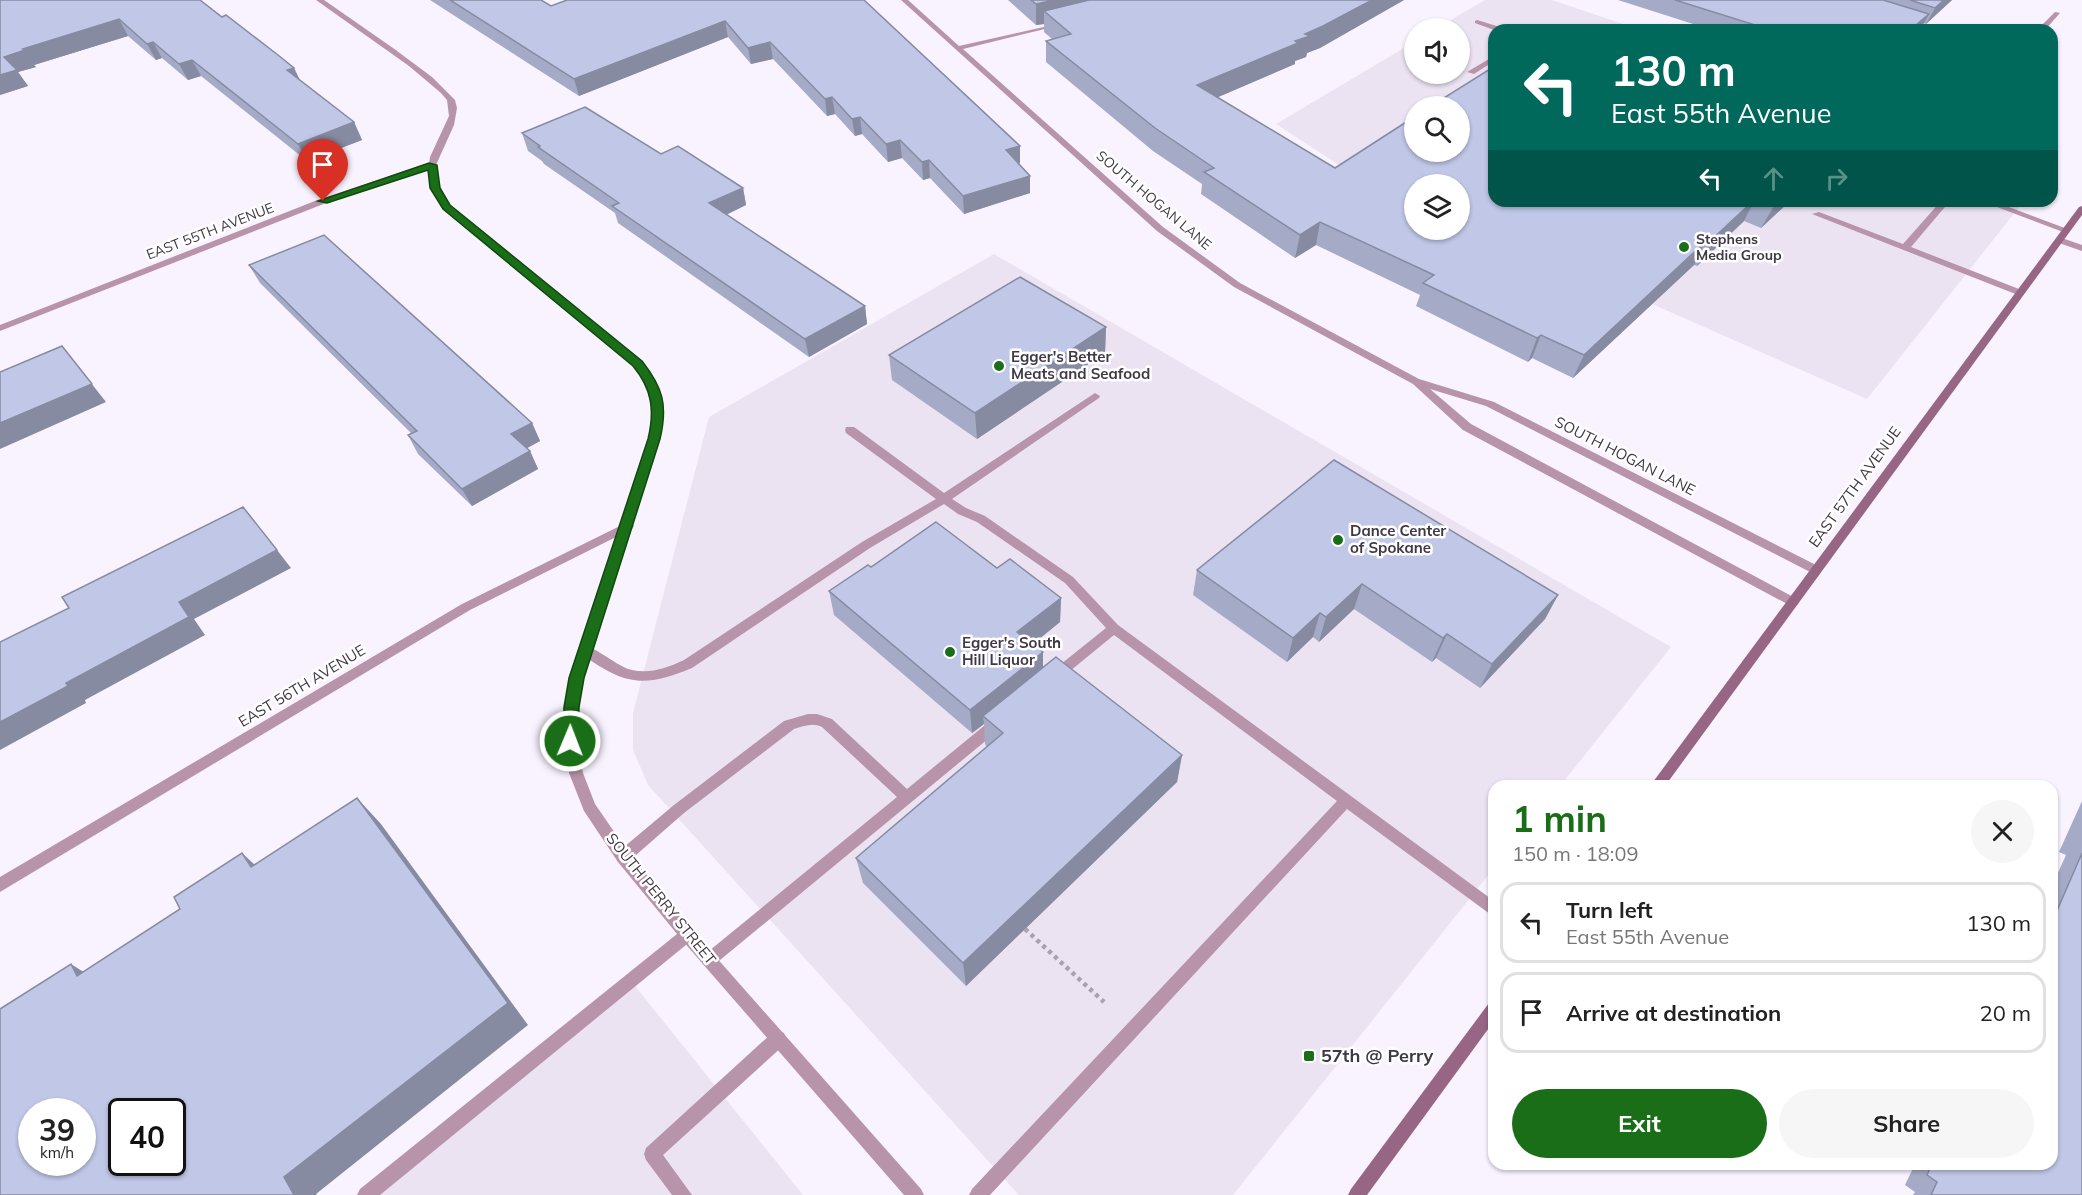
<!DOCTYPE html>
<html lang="en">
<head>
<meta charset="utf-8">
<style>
	body { margin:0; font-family:Mulish,sans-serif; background:#f6f6f6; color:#222; height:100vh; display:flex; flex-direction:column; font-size:22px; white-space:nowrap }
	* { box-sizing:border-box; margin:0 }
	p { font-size:20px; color:#767676 }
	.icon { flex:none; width:33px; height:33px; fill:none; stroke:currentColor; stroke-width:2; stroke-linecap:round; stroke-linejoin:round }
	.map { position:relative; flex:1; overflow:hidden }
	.panel { position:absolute; left:1488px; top:780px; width:570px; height:390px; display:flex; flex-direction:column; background:#fff; border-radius:18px; box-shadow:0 2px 4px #0004 }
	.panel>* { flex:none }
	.hud { position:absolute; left:1488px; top:24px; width:570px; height:183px; border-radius:18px; box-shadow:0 2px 4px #0004; background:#00695c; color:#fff; overflow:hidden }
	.fabs { position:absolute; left:1404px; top:18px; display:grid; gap:12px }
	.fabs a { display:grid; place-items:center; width:66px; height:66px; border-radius:50%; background:#fff; box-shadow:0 2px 4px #0004; font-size:30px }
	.speed { position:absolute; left:18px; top:1098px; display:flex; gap:12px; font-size:30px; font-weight:700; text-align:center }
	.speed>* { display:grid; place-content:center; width:78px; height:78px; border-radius:50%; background:#fff; box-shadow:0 2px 4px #0004; line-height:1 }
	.speed small { font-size:15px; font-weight:400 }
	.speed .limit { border:3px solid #111; border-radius:9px; background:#fff; color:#111 }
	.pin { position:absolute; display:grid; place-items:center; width:51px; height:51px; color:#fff; margin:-62px -26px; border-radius:50% 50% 50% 0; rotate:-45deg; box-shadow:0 0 6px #0007 }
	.pin .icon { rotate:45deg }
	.me { position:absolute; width:66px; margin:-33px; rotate:1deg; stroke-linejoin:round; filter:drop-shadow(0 0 4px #0008) }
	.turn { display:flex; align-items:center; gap:21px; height:126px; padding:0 24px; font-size:27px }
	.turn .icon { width:78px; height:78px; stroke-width:2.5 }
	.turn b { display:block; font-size:42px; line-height:51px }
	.lanes { display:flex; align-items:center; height:57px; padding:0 24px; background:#0003; justify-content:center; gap:30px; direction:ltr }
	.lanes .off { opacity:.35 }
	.round { display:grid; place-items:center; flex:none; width:63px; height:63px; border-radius:32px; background:#f6f6f6 }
	.headline { display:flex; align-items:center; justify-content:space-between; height:102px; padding:0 24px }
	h1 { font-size:36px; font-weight:700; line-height:45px; color:#1a6e17 }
	.button { display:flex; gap:12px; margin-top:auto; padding:12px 24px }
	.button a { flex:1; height:69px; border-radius:36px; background:#1a6e17; color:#fff; font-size:24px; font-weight:700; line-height:69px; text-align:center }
	.button a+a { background:#f6f6f6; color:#222 }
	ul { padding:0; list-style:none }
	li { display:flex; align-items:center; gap:18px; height:81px; margin:0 12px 9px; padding:0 12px; border:3px solid #e0e0e0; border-radius:18px }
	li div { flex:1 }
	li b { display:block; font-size:22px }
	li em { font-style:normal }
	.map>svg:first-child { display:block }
	.built { fill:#ebe3f2; fill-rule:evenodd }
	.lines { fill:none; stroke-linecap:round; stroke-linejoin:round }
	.path { stroke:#a8a1ae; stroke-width:4.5; stroke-dasharray:4 4; stroke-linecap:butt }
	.service { fill:#b894aa; fill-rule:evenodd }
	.minor { fill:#b894aa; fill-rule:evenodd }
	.tertiary { fill:#b894aa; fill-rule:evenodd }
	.secondary { fill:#986685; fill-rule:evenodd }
	.wall { fill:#a5abc7 }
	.shaded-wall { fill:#868ba2 }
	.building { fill:#c0c7e7; stroke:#868ba2; stroke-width:1.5; fill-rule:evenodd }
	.route { fill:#1a6e17; stroke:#11480f; stroke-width:1.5 }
	.poi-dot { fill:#1a6e17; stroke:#fff; stroke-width:2 }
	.labels { text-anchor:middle; stroke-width:5; stroke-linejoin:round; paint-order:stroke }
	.far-street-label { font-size:14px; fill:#3f3845; stroke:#fff }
	.far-poi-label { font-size:14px; font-weight:bold; fill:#3f3845; stroke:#fff; text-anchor:start }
	.poi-label { font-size:15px; font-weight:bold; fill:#3f3845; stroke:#fff; text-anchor:start }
	.street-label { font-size:15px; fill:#3f3845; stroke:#fff }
	.near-poi-label { font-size:18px; font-weight:bold; fill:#3f3845; stroke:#fff; text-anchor:start }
</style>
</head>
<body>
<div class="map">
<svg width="2082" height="1195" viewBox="0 0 2082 1195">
	<rect width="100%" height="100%" fill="#f9f2ff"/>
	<g class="built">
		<path d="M1485,0H1552L1641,30H1494V201H2024L1867,399L1460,219V184H1414L1345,169L1276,124L1414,42V74H1460V28H1437ZM1414,106H1460V152H1414Z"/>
		<path d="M994,254L1671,647L1560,786H1494V868L1233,1195H1019L648,785L633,750V713L709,417Z"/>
		<path d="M631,981L803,1195H367Z"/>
	</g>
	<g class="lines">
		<path class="path" d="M1025,929L1104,1002"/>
		<g class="service">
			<path d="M1477,20L1503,28L1504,30H1494L1475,23V21Z"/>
			<path d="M1494,56V61L1474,74L1467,72Z"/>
			<path d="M1941,201H1950L1911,247L2024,291V295H2018L1812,214L1819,212L1903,244Z"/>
			<path d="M1981,201H1993L2070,230L2069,232H2063Z"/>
			<path d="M1095,393L1100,396L1099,398L952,499L966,508L985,516L1073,577L1118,625L1494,901V917L1347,809L990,1195H969L972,1189L1337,801L1114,635L1059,680L1055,681L1051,680L1049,676L1051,672L1106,628L1065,583L977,522L958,514L944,504L870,548L692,668C642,689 624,684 581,654L579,650L581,646C592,643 617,667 632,670C650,674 667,668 684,660L862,542L936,499L846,433L845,430L846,427H854L944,493Z"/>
			<path d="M808,714H817L832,719L907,789L990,721L995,720L1000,721L1002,725L1000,729L714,965L709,967L704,965L701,960L704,955L897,797L822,727C813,722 803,726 794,729L684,813L628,862L623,863L618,862L616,857L618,852L674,805L784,721Z"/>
			<path d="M687,928L692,930L694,935L692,940L380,1195H357L360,1189L682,930Z"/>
			<path d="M778,1031L784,1033L786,1039L784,1045L663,1155L692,1195H672L646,1160L644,1154L646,1148L772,1033Z"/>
		</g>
		<g class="minor">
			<path d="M901,0H908L959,46L1061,23V25L963,49L1163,227L1240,283L1419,379L1494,402L1820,567L1822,570L1820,573H1812L1486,406L1430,389L1471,424L1797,599L1799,602L1797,605H1789L1463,430L1413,384L1234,287L1157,231Z"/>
			<path d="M2055,12L2060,13L2045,30H2037Z"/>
			<path d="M1906,20L1937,28L1938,30H1926L1904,23V21Z"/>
			<path d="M429,163L436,165L326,203L0,331V325L320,199Z"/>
			<path d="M2059,237L2082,245V251L2056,242L2055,240Z"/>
			<path d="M628,522L632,523L634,526L632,529L470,610L0,892V877L462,604Z"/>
		</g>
		<path class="tertiary" d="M316,0H324L393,48L432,77L455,100L457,108L454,125L436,165L438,182L449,205L642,361C659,386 665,408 659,439L582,678L577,707L578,741L583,773L595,804L628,852L692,930L921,1189L924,1195H904L682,940L618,862L584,811L569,773L564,741L565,707L570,678L649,439C654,411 651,389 634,365L443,209L431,187L428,171L430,157L449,116L447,100L441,93L409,66Z"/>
		<g class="secondary">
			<path d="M2082,206V215L1665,786H1650L2079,207Z"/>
			<path d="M1494,1000V1021L1367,1195H1348L1351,1189L1489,1003Z"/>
		</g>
	</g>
	<g class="wall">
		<path d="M0,0L222,17L294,68L300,80L354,122L362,140L307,161L201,76L188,80L162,58L156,60L128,36L34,65L36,67L18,72L28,86L0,95Z"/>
		<path d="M430,0H541L551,6L864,0L1020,146V163L1019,164L1030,193L964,214L930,178L923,180L902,158L888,162L862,134L855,136L835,114L827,116L773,59L751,64L728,37L579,96Z"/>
		<path d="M1008,0H1404L1320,48L1307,53L1306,57L1295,61V64L1218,97L1335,168L1494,201H1790L1761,228L1744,221L1697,266L1694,265L1573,378L1532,358L1528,362L1416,306L1420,295L1316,245L1295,258L1201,194L1202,184L1153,151L1046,62V41L1052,39L1044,32V24L1036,25Z"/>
		<path d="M1618,0H1952L1926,24L1923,23L1920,30H1712Z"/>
		<path d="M522,133L661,154L743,188L746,205L726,215L865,306L867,324L809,357L618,223L615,213L544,164L542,161L528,151Z"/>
		<path d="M249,265L532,423L540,441L527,448L530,451L538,469L472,506L418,454L408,435L412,434L260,283Z"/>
		<path d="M1106,327L1105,353L977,439L892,380L889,355Z"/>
		<path d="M871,567L997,568L1061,598L1060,622L1033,644L1043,668L1182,755L1177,782L966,986L863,883L856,858L987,747L985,744L984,724L972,733L834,615L829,591Z"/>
		<path d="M1197,570L1558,595L1545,619L1480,688L1436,658L1432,662L1354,609L1319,642L1313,637L1287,662L1193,595Z"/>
		<path d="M2082,801V1195H1913L1915,1192L1905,1185L1915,1164H2052V886L2066,855L2059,852Z"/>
	</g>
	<g class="shaded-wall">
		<path d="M1055,0H1142L1044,11V24L1036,25V4Z"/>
		<path d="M1372,0H1404L1320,48L1307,53L1306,57L1295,61V64L1195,107L1197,85L1295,41L1305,34Z"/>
		<path d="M1944,0H1952L1926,24L1935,8Z"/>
		<path d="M1929,14L1920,30H1910Z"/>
		<path d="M119,19L128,36L34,65L36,67L18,72L28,86L0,95V75L4,57L23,49Z"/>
		<path d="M725,21L728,37L579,96L574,79Z"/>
		<path d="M153,42L162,58L156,60L147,44Z"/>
		<path d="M770,42L773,59L751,64L748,48Z"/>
		<path d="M192,60L201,76L188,80L179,64Z"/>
		<path d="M294,68L302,85L287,70Z"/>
		<path d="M832,97L835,114L827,116L825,99Z"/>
		<path d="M860,117L862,134L855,136L852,119Z"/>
		<path d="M354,122L362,140L307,161L298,144Z"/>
		<path d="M900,140L902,158L888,162L886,144Z"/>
		<path d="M1020,146V163L1006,167V150Z"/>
		<path d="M929,160L930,178L923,180L922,162Z"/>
		<path d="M1030,176V193L964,214L963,196Z"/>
		<path d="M743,188L746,205L713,221L709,203Z"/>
		<path d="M1753,201H1754L1744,221L1697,266L1708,243Z"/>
		<path d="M1778,201H1790L1761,228L1774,206Z"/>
		<path d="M1320,222L1316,245L1295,258L1300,235Z"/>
		<path d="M1705,242L1694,265L1573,378L1584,355Z"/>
		<path d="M865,306L867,324L809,357L805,339Z"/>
		<path d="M1106,327L1105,353L977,439L975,413Z"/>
		<path d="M1541,335L1532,358L1528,362L1537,338Z"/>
		<path d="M62,346L106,402L0,449V423Z"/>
		<path d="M532,423L540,441L520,452L511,434Z"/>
		<path d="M530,451L538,469L472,506L462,489Z"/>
		<path d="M277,550L291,568L194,619L205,635L85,700L86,703L0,750V722L66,683L179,602Z"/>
		<path d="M1362,584L1354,609L1319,642L1326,617Z"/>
		<path d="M1558,595L1545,619L1480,688L1492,664Z"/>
		<path d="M1061,598L1060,622L1018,656L1017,632Z"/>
		<path d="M1320,613L1313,637L1287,662L1293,638Z"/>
		<path d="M1447,634L1436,658L1432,662L1443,638Z"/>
		<path d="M1043,652V676L983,716L984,724L972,733L970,710Z"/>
		<path d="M1182,755L1177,782L966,986L963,963Z"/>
		<path d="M357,798L381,824L528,1025L316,1194L317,1195H294L284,1177Z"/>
		<path d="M242,853L270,879L251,867Z"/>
		<path d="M71,964L107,987L77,976Z"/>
	</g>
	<g class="building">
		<path d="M0,0H200L222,17L226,15L278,55L294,68L287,70L354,122L298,144L192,60L179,64L153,42L147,44L119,19L23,49L25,50L4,57L17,70L0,75Z"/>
		<path d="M450,0H541L551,6L567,0H864L1020,146L1006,150L1030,176L963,196L929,160L922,162L900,140L886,144L860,117L852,119L832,97L825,99L770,42L748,48L725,21L574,79Z"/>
		<path d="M1031,0H1055L1036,4Z"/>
		<path d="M1089,0H1372L1323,26L1305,34L1310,36L1295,41L1298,43L1197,85L1335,168L1414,117V152H1460V106H1431L1490,69L1494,70V201H1753L1708,243L1705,242L1584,355L1541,335L1537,338L1423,283L1434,275L1320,222L1300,235L1204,172L1214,168L1155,128L1046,41L1071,34L1044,11ZM1414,184H1460V230H1414Z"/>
		<path d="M1675,0H1883L1929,14L1910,30H1771Z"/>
		<path d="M1910,0H1944L1935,8Z"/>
		<path d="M585,107L661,154L678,146L743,188L709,203L865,306L805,339L612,206L619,203L538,147L540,146L522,133Z"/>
		<path d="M1762,201H1778L1774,206Z"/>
		<path d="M324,235L532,423L511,434L530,451L462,489L408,435L417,431L249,265Z"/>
		<path d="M1020,277L1106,327L975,413L889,355Z"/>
		<path d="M62,346L92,384L0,423V372Z"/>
		<path d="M1334,460L1558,595L1492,664L1447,634L1443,638L1362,584L1326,617L1320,613L1293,638L1197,570Z"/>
		<path d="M243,507L277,550L179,602L189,617L66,683L68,686L0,722V642L69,608L62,597Z"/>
		<path d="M936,522L997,568L1010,559L1061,598L1017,632L1043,652L970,710L829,591L868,565L871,567Z"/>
		<path d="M1056,657L1182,755L963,963L856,858L1003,733L983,716Z"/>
		<path d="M357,798L508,1003L284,1177L294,1195H0V1009L71,964L77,976L180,909L174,897L242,853L251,867ZM32,1112H82V1162H32ZM122,1112H172V1162H122Z"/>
		<path d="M2082,853V1195H1931L1937,1182L1927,1175L1932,1164H2052V922Z"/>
	</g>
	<path class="route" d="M429,163L437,165L440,188L450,205L642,361C663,388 668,405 660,439L584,678L579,707L578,741L576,746L570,748L565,746L563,741L564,707L569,678L648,439C655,410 652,389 633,366L443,209L430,188L428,170L327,203L318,201Z"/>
	<g class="poi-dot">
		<circle cx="1684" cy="247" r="6"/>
		<circle cx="999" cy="366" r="6"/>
		<circle cx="1338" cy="540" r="6"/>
		<circle cx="950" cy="652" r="6"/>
		<rect x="1303" y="1050" width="12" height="12" rx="3"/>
	</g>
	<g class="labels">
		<g class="far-street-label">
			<text transform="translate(1154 200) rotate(40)" y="5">SOUTH HOGAN LANE</text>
			<text transform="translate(210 231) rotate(-21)" y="5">EAST 55TH AVENUE</text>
		</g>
		<g class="far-poi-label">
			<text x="1696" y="244">Stephens<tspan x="1696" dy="16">Media Group</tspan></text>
		</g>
		<g class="poi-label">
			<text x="1011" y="362">Egger's Better<tspan x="1011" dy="17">Meats and Seafood</tspan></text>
			<text x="1350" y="536">Dance Center<tspan x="1350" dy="17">of Spokane</tspan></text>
			<text x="962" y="648">Egger's South<tspan x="962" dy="17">Hill Liquor</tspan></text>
		</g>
		<g class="street-label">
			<text transform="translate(1625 456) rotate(27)" y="5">SOUTH HOGAN LANE</text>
			<text transform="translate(1855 487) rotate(-54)" y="5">EAST 57TH AVENUE</text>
			<text transform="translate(302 686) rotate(-31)" y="5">EAST 56TH AVENUE</text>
			<text transform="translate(661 899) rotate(51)" y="5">SOUTH PERRY STREET</text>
		</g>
		<g class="near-poi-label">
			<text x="1321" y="1062">57th @ Perry</text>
		</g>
	</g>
</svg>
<div class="fabs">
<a><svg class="icon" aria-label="sound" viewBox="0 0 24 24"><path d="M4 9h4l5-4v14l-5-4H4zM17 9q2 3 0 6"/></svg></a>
<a><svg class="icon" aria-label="search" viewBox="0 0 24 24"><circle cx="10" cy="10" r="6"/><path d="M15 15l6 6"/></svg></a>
<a><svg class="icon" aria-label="layers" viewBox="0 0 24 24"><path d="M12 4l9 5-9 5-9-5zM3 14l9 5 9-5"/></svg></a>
</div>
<div class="speed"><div>39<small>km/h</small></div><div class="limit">40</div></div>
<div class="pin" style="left:323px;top:201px;background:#d93025"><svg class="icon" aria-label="arrive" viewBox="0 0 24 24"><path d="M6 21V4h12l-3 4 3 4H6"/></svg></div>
<svg class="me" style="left:570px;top:741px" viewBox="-20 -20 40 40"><circle r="17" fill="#1a6e17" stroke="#fff" stroke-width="3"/><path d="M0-11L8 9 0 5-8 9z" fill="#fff"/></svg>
<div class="hud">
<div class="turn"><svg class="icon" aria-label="left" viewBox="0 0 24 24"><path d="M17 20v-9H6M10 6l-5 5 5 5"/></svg><div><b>130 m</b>East 55th Avenue</div></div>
<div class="lanes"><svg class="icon" aria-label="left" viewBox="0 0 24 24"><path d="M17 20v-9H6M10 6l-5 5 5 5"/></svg><svg class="icon off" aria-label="ahead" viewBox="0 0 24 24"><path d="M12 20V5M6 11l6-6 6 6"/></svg><svg class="icon off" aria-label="right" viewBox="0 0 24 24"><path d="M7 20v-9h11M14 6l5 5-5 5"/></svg></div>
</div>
<section class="panel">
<div class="headline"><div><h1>1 min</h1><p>150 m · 18:09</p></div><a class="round"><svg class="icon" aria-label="close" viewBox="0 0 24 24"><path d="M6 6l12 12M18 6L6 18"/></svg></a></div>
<ul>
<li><svg class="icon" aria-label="left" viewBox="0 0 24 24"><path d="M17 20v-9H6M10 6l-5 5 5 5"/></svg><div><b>Turn left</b><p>East 55th Avenue</p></div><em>130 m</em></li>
<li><svg class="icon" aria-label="arrive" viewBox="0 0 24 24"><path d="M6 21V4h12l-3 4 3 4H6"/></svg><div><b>Arrive at destination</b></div><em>20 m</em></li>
</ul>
<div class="button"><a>Exit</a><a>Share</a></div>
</section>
</div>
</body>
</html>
